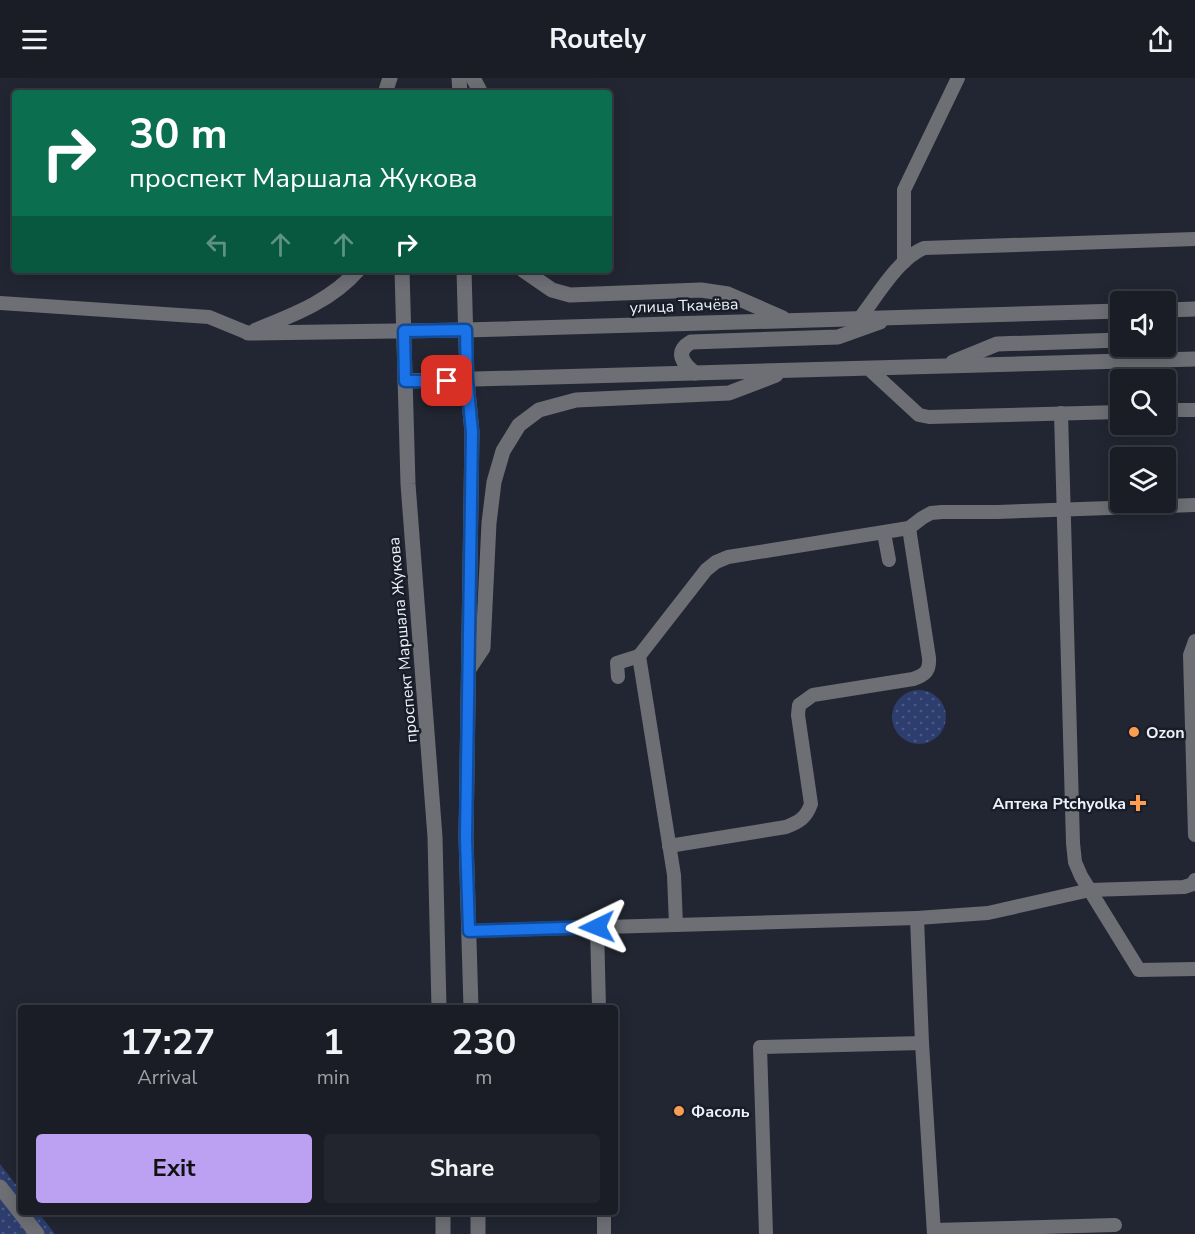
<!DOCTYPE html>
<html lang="en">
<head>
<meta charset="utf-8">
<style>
	body { margin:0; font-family:"Nunito Sans",sans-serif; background:#23252e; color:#f1f3f6; height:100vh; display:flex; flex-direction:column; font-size:22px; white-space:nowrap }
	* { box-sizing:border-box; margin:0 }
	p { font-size:20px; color:#9fa1a7 }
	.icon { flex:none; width:33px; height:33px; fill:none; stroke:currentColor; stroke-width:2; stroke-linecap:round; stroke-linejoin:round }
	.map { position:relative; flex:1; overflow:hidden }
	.drawer { position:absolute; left:18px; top:927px; width:600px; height:210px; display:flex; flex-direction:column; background:#1a1c26; border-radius:6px; box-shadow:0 3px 15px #0003,0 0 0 2px #383a43 }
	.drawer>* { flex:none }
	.guide { position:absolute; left:12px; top:12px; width:600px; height:183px; border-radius:6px; box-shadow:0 3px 15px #0003,0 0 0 2px #383a43; background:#0b6e4f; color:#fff; overflow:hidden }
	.controls { position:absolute; left:1110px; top:213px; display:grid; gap:12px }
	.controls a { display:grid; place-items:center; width:66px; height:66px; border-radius:6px; background:#1a1c26; box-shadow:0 3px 15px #0003,0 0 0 2px #383a43; font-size:30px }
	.pin { position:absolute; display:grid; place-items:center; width:51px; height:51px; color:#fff; margin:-26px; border-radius:12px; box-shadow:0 3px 9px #0006 }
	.me { position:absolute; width:66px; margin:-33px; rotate:268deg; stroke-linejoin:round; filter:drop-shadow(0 0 4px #0008) }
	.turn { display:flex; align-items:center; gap:21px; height:126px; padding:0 18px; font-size:27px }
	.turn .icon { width:78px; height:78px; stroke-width:2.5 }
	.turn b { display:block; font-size:42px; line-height:51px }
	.lanes { display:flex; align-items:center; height:57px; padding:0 18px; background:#0003; justify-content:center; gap:30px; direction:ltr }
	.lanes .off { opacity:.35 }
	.eta { display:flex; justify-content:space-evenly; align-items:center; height:102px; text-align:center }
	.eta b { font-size:36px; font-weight:700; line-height:42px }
	.primary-button { display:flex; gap:12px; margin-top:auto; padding:12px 18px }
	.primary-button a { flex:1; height:69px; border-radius:6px; background:#bca0f2; color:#111; font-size:24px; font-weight:700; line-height:69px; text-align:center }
	.primary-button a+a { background:#23252e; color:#f1f3f6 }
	header { display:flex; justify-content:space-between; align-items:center; height:78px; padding:0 18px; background:#1a1c26; font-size:27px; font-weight:700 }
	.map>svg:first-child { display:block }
	.green { fill:url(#green-dots) }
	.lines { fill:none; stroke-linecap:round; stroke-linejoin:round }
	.lane { stroke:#6d6f75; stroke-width:14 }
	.street { stroke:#6d6f75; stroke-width:15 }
	.route-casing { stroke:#114b97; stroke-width:15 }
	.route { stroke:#1a73e8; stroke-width:10 }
	.poi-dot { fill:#fb9e51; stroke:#181d28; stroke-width:2 }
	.labels { text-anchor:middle; stroke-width:5; stroke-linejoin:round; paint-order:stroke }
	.street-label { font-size:16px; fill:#eef1f9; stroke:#181d28 }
	.poi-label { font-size:16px; font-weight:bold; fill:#eef1f9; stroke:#181d28; text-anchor:start }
</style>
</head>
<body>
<header><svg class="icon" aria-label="menu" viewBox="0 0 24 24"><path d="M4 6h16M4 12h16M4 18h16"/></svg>Routely<svg class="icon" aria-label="share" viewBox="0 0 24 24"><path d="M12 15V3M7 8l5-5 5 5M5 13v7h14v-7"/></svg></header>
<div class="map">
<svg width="1195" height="1156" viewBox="0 0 1195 1156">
	<defs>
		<pattern id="green-dots" width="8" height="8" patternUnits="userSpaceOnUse" patternTransform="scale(1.5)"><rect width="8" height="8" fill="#2c3d6e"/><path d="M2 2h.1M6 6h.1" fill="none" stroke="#4b5a83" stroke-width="1.8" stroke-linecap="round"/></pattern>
	</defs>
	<rect width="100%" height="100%" fill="#222632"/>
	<g class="green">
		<circle cx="919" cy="639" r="27"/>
		<path d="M0,1086L21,1113V1134H38L55,1156H0Z"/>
	</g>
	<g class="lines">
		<g class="lane">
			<path d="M904,184V112L958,0"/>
			<path d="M0,225L209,239L248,255"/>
			<path d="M860,240C877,218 899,180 924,170L1195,161"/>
			<path d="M868,290L919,337L929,339L1120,334"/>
			<path d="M1166,332H1195"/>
			<path d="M1061,335L1073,765L1075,784L1081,798L1139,892L1195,891"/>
			<path d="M884,455L889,482"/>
			<path d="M1195,563L1190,577L1195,757"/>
			<path d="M618,599L617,585L639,578"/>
			<path d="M669,768L786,749C799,744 806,740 811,726L798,637L799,627L813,617L913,601C925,597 930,593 929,580L909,450"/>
			<path d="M917,840L988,835L1090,812L1184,809L1193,806L1195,802"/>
			<path d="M676,847L674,797L639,578L706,492L716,484L728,479L909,450L922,440L931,435L942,434H997L1195,427"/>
			<path d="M597,849L599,930"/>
			<path d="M469,853L917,840L922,965"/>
			<path d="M604,1134V1156"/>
			<path d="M934,1152L1115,1147"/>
			<path d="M766,1156L760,969L922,965L934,1156"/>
		</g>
		<g class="street">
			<path d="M459,0L460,15"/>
			<path d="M473,0L481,15"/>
			<path d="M385,15L390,0"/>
			<path d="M402,192L408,406L435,759L439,930"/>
			<path d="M464,192L467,302L472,354L466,760L471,930"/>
			<path d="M523,192L552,212L570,217L701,212L728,216L783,240"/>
			<path d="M1166,232L1195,231"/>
			<path d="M256,252C293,237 331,223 358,192"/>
			<path d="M248,255L466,252L1120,233"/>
			<path d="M953,284L997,266L1120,262"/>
			<path d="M695,295C683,286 674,274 691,264L838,259L880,244"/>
			<path d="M405,303L1195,281"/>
			<path d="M469,591L483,570L489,445L494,404L503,373L519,347L539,332L576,322L729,315L776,297"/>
			<path d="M0,1109L37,1156"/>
			<path d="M443,1134V1156"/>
			<path d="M478,1134V1156"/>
		</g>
	</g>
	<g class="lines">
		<g class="route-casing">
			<path id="route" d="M447,303H405L404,253L466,252L467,302L472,354L466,760L469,853L597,849"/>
		</g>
		<use href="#route" class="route"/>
	</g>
	<g class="poi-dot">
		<circle cx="1134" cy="654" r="6"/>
		<path d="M1135 716h6v6h6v6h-6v6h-6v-6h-6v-6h6z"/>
		<circle cx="679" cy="1033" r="6"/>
	</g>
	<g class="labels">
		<g class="street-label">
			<text transform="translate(684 227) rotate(-2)" y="6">улица Ткачёва</text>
			<text transform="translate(402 562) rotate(-95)" y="6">проспект Маршала Жукова</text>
		</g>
		<g class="poi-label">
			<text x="1146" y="660">Ozon</text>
			<text x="1126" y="731" text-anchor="end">Аптека Ptchyolka</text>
			<text x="691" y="1039">Фасоль</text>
		</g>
	</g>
</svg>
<div class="controls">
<a><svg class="icon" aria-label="sound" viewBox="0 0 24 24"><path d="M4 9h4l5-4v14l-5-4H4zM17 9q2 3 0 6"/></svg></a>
<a><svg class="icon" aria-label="search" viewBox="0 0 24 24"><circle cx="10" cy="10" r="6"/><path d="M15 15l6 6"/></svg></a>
<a><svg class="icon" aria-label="layers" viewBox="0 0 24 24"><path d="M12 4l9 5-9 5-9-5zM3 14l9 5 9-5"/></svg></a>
</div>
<div class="pin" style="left:447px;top:303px;background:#d93025"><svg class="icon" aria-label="arrive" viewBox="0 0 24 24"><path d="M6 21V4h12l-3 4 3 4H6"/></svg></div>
<svg class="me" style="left:597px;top:849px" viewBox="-20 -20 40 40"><path d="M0-17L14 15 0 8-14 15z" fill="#1a73e8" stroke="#fff" stroke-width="4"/></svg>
<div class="guide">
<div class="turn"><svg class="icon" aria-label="right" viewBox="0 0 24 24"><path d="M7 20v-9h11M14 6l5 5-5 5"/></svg><div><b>30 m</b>проспект Маршала Жукова</div></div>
<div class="lanes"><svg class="icon off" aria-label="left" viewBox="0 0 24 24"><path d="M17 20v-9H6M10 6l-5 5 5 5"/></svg><svg class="icon off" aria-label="ahead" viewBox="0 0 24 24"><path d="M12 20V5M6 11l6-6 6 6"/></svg><svg class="icon off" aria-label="ahead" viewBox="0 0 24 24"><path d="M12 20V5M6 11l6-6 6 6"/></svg><svg class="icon" aria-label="right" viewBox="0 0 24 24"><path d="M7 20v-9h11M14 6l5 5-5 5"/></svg></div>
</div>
<section class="drawer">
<div class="eta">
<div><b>17:27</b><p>Arrival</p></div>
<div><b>1</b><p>min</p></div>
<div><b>230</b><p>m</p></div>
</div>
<div class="primary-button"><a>Exit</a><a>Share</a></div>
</section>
</div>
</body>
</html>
